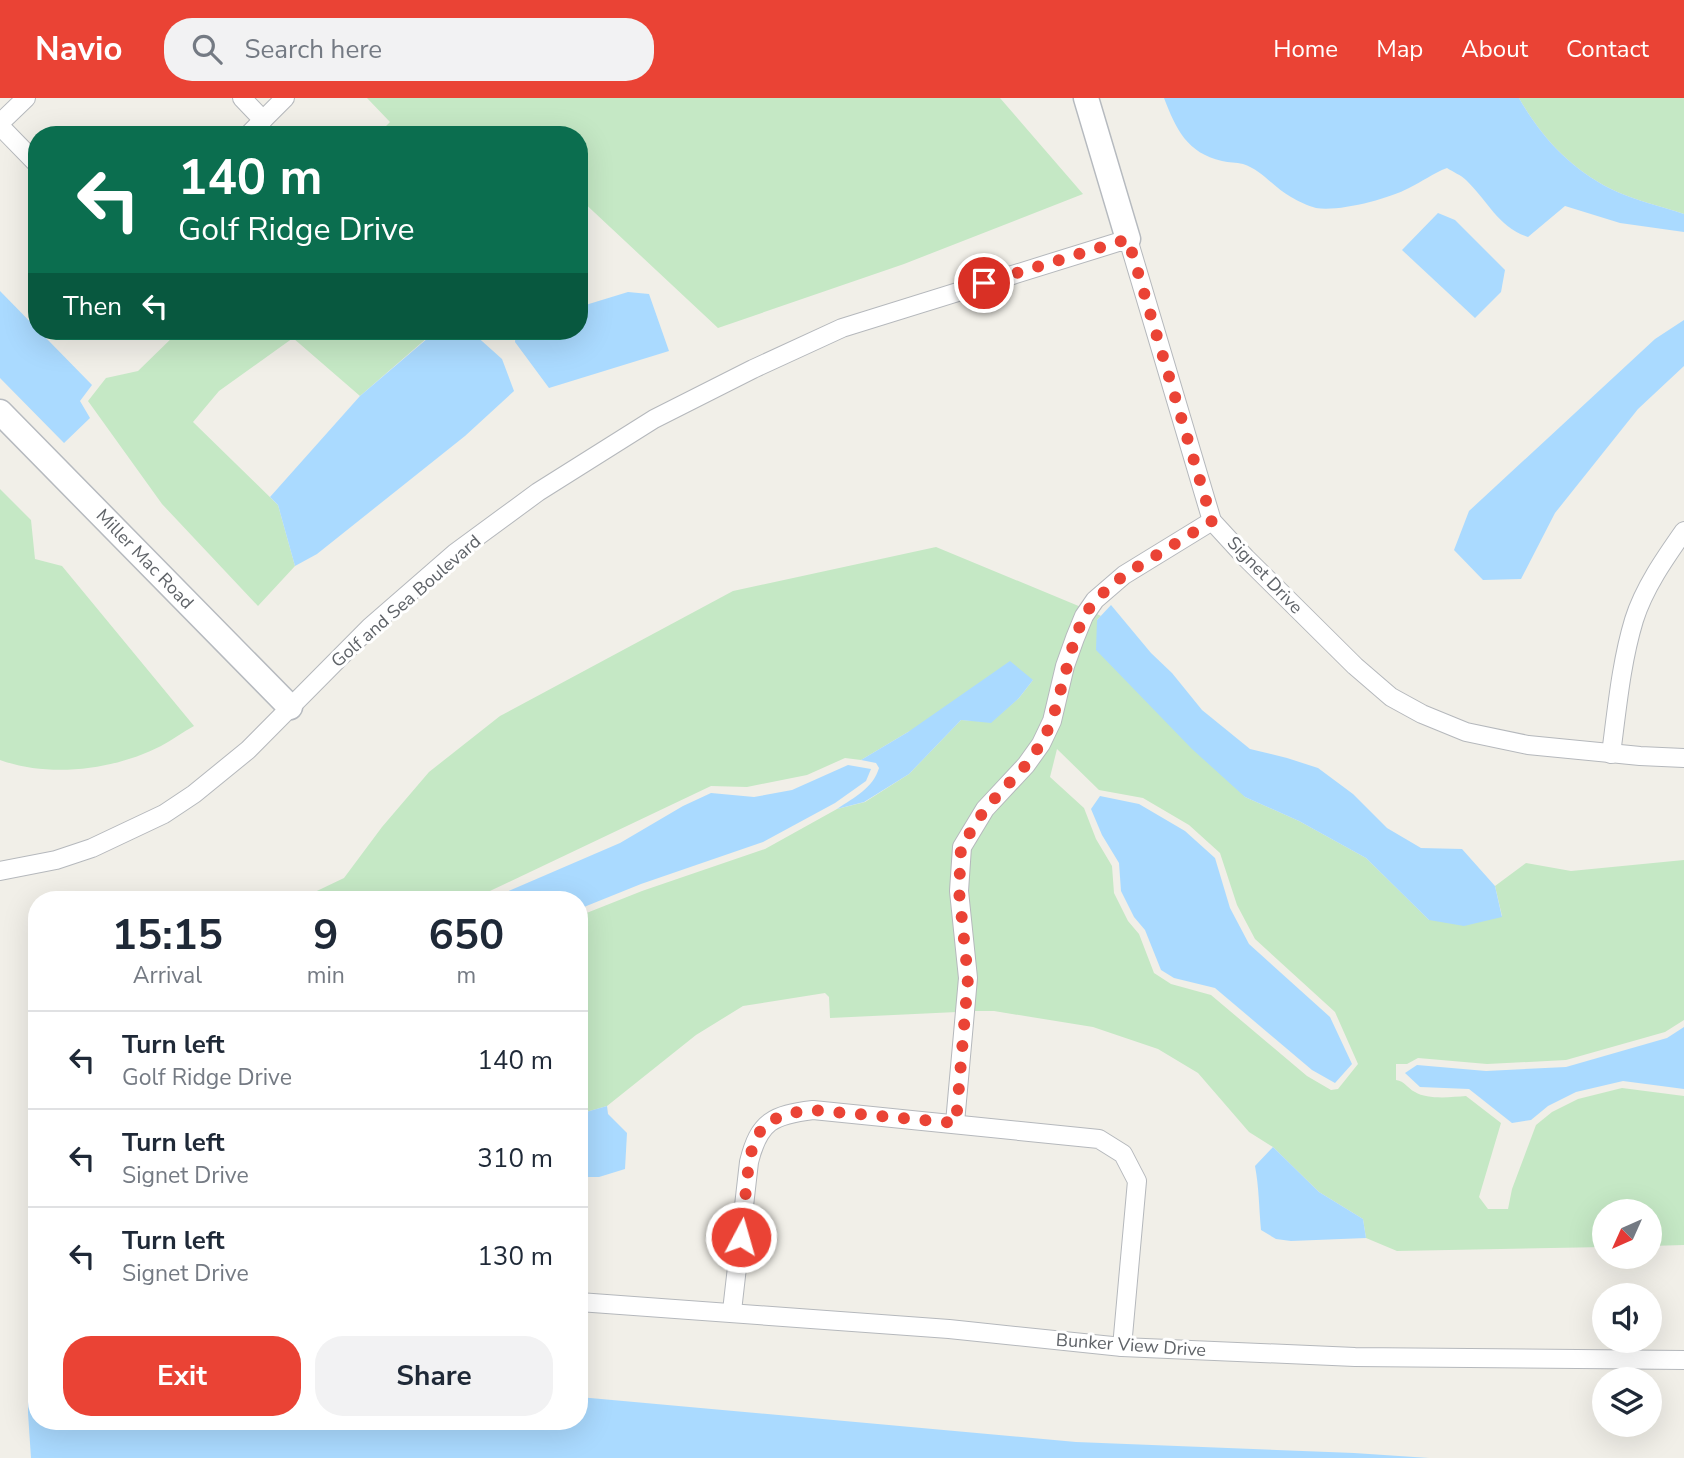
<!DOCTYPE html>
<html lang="en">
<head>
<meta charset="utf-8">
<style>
	body { margin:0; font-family:"Nunito Sans",sans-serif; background:#f2f2f3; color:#1f2937; height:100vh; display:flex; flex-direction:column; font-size:26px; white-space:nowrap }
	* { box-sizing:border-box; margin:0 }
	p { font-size:23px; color:#747a83 }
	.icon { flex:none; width:38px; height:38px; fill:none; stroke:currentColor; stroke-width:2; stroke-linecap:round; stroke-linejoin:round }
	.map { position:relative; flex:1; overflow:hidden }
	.drawer { position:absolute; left:28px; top:793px; width:560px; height:539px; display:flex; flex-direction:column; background:#fff; border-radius:28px; box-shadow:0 7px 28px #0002 }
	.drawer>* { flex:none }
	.banner { position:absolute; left:28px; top:28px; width:560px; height:214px; border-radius:28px; box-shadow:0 7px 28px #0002; background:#0b6e4f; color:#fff; overflow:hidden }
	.needle { width:46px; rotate:225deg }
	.controls { position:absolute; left:1592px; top:1101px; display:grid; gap:14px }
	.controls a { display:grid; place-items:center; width:70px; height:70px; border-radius:50%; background:#fff; box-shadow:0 7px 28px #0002; font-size:35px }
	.pin { position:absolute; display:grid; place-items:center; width:60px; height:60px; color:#fff; margin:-30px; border:4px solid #fff; border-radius:50%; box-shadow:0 2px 7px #0007 }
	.me { position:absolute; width:77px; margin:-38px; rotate:6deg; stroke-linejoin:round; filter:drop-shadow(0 0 5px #0008) }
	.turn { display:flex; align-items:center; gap:24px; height:147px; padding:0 35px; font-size:32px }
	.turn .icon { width:91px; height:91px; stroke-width:2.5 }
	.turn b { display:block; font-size:49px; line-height:60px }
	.then { display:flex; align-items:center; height:66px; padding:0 35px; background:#0003; gap:14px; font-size:26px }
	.eta { display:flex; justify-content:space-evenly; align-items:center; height:119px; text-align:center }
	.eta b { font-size:42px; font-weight:700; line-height:49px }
	.action { display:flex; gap:14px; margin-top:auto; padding:14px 35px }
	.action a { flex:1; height:80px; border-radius:28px; background:#ea4335; color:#fff; font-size:28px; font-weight:700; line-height:80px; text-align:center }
	.action a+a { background:#f2f2f3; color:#1f2937 }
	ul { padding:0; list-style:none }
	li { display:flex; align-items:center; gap:21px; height:98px; padding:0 35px; border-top:2px solid #e0e1e3 }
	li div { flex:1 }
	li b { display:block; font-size:26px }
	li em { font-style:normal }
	header { display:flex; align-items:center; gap:42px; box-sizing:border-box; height:98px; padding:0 35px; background:#ea4335; color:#fff }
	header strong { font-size:33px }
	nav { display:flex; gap:38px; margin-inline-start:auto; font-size:24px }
	.search { width:490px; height:63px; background:#f2f2f3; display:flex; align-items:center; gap:18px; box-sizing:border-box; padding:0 24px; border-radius:28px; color:#747a83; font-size:26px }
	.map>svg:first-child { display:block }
	.green { fill:#c5e8c5; fill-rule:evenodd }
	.water { fill:#aadaff }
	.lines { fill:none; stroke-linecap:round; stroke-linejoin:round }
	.street-casing { stroke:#b5b8bc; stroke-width:20 }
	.secondary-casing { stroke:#b6babf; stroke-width:27 }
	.street { stroke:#fff; stroke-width:18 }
	.secondary { stroke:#fff; stroke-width:24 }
	.route { stroke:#ea4335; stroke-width:12; stroke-dasharray:0 21.6 }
	.labels { text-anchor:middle; stroke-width:6; stroke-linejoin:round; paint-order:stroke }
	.street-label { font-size:18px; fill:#5f6368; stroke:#fff }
</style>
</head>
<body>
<header>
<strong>Navio</strong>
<div class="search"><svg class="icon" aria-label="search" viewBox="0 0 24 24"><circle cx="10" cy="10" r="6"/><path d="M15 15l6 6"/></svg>Search here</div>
<nav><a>Home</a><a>Map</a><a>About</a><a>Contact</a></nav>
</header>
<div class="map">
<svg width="1684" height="1360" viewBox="0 0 1684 1360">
	<rect width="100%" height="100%" fill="#f1efe8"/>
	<g class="green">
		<path d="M367,0H1000L1083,96L904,166L718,230L579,100V37H513L510,34L507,37H377L390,24Z"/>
		<path d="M1519,0H1684V116C1660,108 1634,102 1611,91C1571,71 1541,39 1519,0Z"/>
		<path d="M179,233H435L360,298L293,240L219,293L193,324L278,407L295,468L258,508L162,406L88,303L106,280L138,273Z"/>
		<path d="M0,391L31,422L35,461L62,468L194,628C183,634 172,642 161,648C114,672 50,680 0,662Z"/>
		<path d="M936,449L1081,509L1044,621L1035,642L955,745L960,881L957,914L830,920L829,899L825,895L743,908L696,937L607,1008L579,1016V818L642,793L765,751L837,711L865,704L909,676L961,622L991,624L1019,600L1033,582L908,634L861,662L845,660L807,677L747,689L711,688L473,801L298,802L344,780L382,729L429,674L500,618L733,493Z"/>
		<path d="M1095,515L1101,518L1097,522L1245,699L1299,723L1366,760L1429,822L1502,818L1495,788L1526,765L1571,773L1684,762V922L1665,934L1566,962L1487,966L1418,960L1407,966H1396V982C1405,983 1407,990 1415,994C1428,1002 1452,999 1466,998L1501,1025L1479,1099L1488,1111H1508L1512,1091L1536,1027L1552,1014L1578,1001L1622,990L1684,998V1147L1650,1148V1113H1605V1149L1397,1153L1366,1140L1363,1121L1319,1094L1273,1049L1249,1034L1198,975L1158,951L1093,929L994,913H973L967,792L970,751L991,715L1032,672ZM1057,651L1099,692L1143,700L1189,727L1220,755L1237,807L1255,841L1335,914L1358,966L1338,991L1331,992L1307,978L1211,897L1171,886L1154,875L1139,836L1128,823L1114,795L1112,768L1096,741L1084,710L1050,679Z"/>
	</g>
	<g class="water">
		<path d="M1164,0H1519C1541,39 1571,71 1611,91C1634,102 1660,108 1684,116V134L1620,125L1565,108L1528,139C1498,129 1488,103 1466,82C1461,77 1453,74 1447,70C1433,75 1422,84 1409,90C1388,101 1339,114 1316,110C1308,108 1298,103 1291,99C1274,90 1262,72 1243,66C1236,64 1229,65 1222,63C1187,55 1176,31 1164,0Z"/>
		<path d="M1438,115L1455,122L1505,172L1501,194L1475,220L1402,152Z"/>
		<path d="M0,193L92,287L80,303L90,320L64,345L0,280Z"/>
		<path d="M628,194L649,196L669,253L549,290L515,244L516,233H579V209Z"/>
		<path d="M1684,222V268L1638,311L1555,415L1521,481L1483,482L1454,452L1469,413L1655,241Z"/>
		<path d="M473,235L502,261L514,293L465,338L317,456L295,468L278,407L270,399L360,298L428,240Z"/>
		<path d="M1111,507L1151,555L1172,575L1202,612L1250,651L1287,660L1318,670L1353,696L1387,730L1421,750L1462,751L1495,788L1502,819L1464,828L1429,822L1366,760L1299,723L1245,699L1192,651L1096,552L1097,522Z"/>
		<path d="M1010,563L1033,582L1019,600L991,625L961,622L909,676L864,704L837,711C855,699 873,690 879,670L876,665L861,662L908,634Z"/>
		<path d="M848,667L871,671L866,683L835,705L763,744L641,786L579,811V802L490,801L620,745L683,708L711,695L754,699L792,692Z"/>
		<path d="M1100,698L1139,706L1185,733L1215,760L1230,810L1249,846L1330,919L1352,966L1335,985L1312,972L1215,890L1174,880L1161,872L1145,832L1134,819L1121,793L1119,765L1102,737L1091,711Z"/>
		<path d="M37,881V1323H579V1299L1076,1344L1354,1355L1429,1360H31L28,1315V887Z"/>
		<path d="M1684,929V991L1623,983L1576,994L1548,1008L1531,1022L1512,1025L1469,991L1420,989L1405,975L1417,967L1486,973L1566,969L1667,940Z"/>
		<path d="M607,1008L608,1016L627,1035L625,1071L599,1079H579V1016Z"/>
		<path d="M1273,1049L1319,1094L1363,1121L1366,1140L1291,1143L1276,1141L1261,1132C1259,1110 1259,1089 1255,1068Z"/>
	</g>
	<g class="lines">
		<g class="street-casing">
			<g id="street">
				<path d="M242,0L263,22"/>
				<path d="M0,25L26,0"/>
				<path d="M0,28L37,66"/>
				<path d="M248,37L285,0"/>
				<path d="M1611,656C1617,611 1621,565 1634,522C1644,490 1665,460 1684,433"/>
				<path d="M0,773L56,762L92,750L164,716L194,696L248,652L370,529L455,455L538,394L654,321L753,271L842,230L1128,141L1212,423L1246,460L1355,568L1391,599L1422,616L1466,634L1528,647L1640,658L1684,660"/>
				<path d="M955,1025L968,880L959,793L962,749L985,711L1026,667L1041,646L1052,623L1065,568L1075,540L1084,518L1095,502L1124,477L1212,423"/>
				<path d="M579,1204L949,1231L1122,1249L1355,1259L1684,1262"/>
				<path d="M732,1213L749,1064C759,1023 773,1017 813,1012L1099,1041L1123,1056L1137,1083L1122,1249"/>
			</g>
		</g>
		<g class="secondary-casing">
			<g id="secondary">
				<path d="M1086,0L1128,141"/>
				<path d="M0,314L290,609"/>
			</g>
		</g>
		<use href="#street" class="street"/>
		<use href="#secondary" class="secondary"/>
	</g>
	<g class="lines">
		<path class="route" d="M741,1139L749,1064L754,1043L765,1026L785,1016L813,1012L956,1025L968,880L959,793L961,749L985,711L1026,667L1041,646L1052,623L1075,540L1084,518L1095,502L1124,477L1212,423L1128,141L984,185"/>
	</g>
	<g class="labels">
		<g class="street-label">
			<text transform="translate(145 461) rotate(46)" y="6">Miller Mac Road</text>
			<text transform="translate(1265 477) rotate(46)" y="6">Signet Drive</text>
			<text transform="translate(406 503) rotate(-41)" y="6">Golf and Sea Boulevard</text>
			<text transform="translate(1131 1247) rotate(4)" y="6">Bunker View Drive</text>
		</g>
	</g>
</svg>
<div class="controls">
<a><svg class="needle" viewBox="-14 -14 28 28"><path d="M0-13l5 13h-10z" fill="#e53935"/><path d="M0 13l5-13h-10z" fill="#747a83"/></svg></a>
<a><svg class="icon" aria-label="sound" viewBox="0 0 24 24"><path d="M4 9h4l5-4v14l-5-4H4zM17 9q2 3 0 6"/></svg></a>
<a><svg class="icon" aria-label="layers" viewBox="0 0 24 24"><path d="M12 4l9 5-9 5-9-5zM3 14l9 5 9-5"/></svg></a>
</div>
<div class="pin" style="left:984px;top:185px;background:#d93025"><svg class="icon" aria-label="arrive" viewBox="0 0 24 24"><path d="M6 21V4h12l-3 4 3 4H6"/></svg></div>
<svg class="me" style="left:741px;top:1139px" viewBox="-20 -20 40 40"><circle r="17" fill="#ea4335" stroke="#fff" stroke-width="3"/><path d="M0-11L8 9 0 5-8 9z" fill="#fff"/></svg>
<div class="banner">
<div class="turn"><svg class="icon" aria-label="left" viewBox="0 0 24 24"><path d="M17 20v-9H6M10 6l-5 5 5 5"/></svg><div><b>140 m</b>Golf Ridge Drive</div></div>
<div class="then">Then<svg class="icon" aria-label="left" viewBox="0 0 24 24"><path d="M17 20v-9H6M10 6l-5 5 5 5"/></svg></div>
</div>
<section class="drawer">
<div class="eta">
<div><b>15:15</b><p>Arrival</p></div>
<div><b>9</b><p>min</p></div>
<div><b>650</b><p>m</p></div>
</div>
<ul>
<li><svg class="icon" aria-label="left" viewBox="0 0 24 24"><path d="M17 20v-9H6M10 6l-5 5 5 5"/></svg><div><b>Turn left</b><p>Golf Ridge Drive</p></div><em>140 m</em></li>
<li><svg class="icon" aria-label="left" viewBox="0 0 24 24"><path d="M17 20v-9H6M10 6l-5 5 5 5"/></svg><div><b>Turn left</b><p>Signet Drive</p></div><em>310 m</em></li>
<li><svg class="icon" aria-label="left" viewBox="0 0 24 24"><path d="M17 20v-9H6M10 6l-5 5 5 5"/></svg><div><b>Turn left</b><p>Signet Drive</p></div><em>130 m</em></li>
</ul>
<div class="action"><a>Exit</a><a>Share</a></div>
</section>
</div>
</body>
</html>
